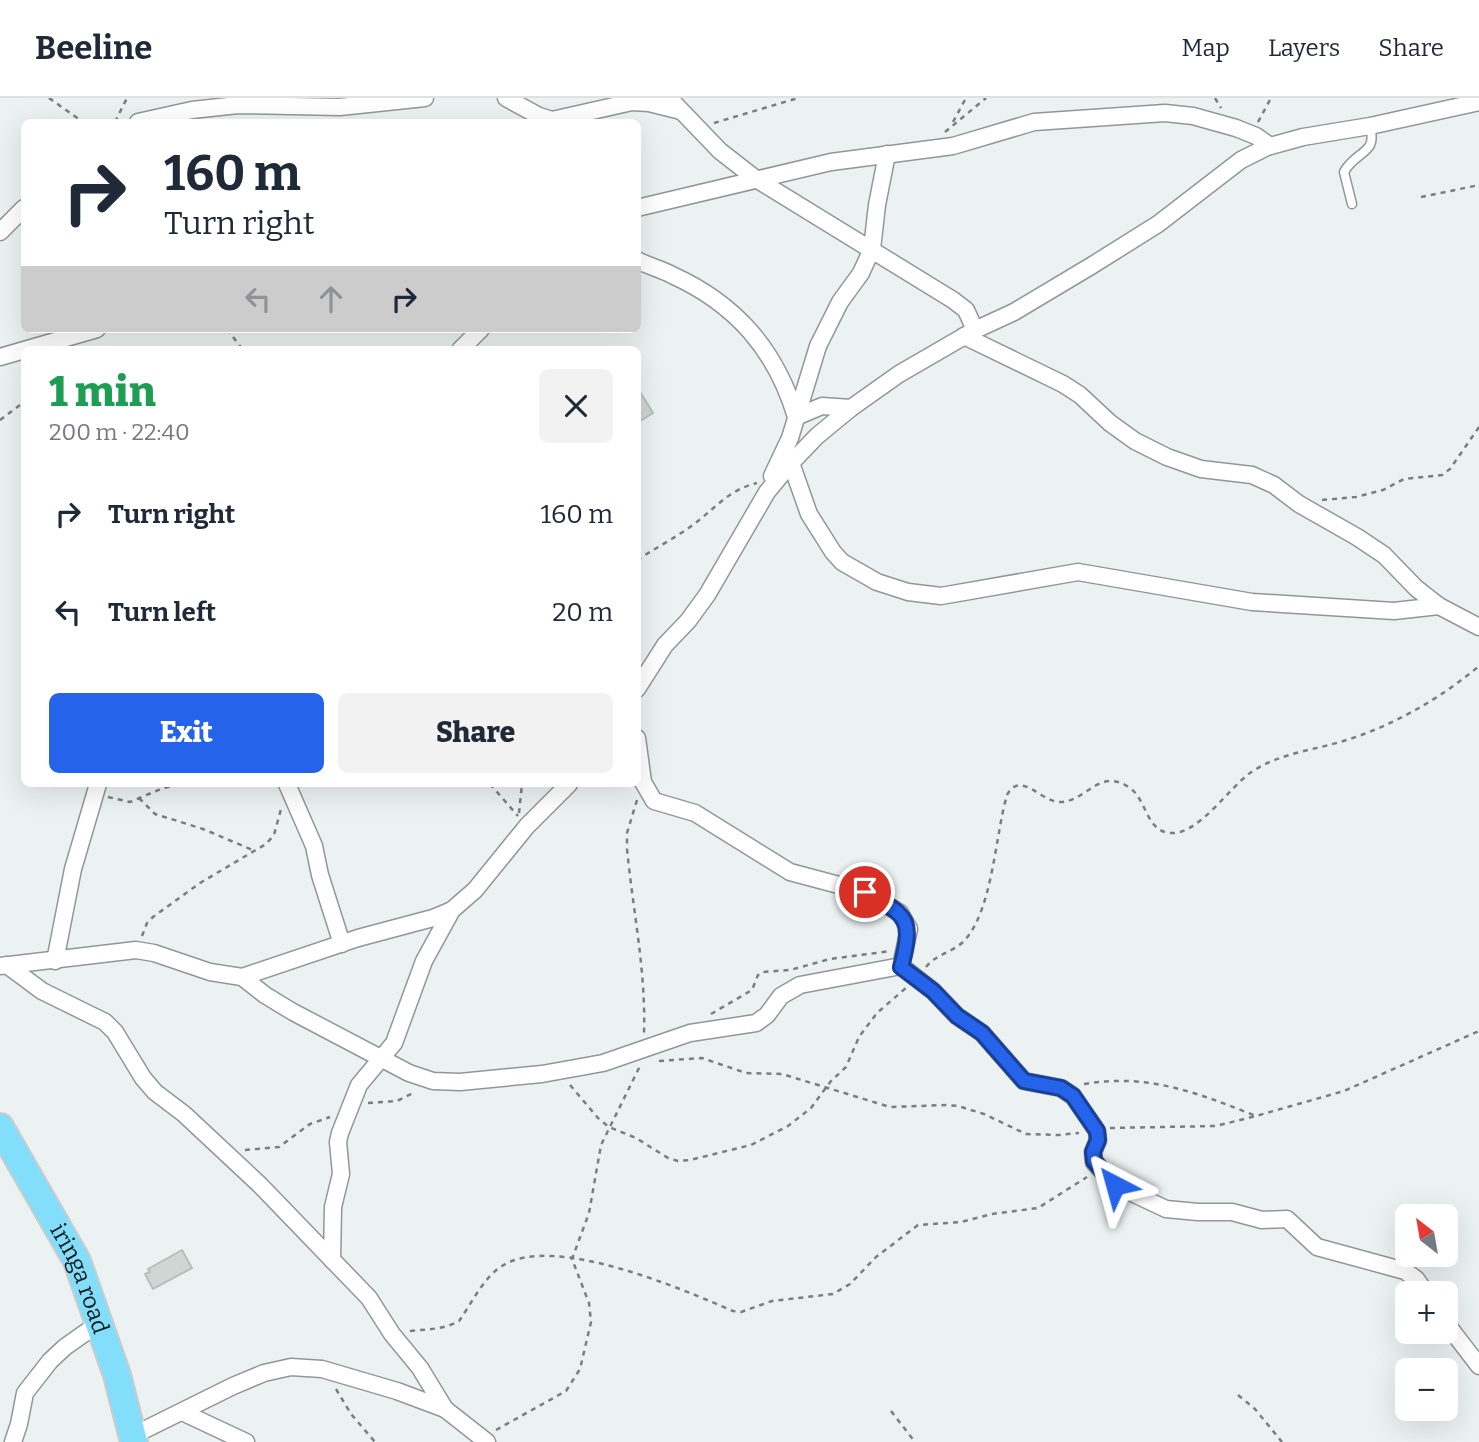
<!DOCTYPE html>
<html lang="en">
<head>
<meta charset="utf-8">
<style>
	body { margin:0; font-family:Bitter,serif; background:#f2f2f3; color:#1f2937; height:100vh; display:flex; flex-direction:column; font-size:26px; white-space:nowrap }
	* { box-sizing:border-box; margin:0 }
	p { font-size:23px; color:#747a83 }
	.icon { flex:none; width:38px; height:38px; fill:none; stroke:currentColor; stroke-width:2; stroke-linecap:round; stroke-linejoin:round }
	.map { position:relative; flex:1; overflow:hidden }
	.panel { position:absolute; left:21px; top:248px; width:620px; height:441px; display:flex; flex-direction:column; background:#fff; border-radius:10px; box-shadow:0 7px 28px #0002 }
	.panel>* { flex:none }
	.top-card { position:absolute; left:21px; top:21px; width:620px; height:214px; border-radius:10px; box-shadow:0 7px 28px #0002; background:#fff; color:#1f2937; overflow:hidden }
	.needle { width:46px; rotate:329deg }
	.tools { position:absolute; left:1395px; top:1106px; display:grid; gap:14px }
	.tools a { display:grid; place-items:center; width:63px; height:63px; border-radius:10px; background:#fff; box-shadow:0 7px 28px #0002; font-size:35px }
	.pin { position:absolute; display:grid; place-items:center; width:60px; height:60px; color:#fff; margin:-30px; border:4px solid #fff; border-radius:50%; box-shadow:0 2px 7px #0007 }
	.me { position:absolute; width:77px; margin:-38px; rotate:321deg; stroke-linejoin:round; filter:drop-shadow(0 0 5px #0008) }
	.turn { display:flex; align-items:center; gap:24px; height:147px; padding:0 28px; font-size:32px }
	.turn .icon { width:91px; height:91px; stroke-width:2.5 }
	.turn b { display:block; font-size:49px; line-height:60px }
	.lanes { display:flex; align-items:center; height:66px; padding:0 28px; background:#0003; justify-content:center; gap:35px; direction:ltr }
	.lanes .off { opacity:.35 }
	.round { display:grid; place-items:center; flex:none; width:74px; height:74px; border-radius:10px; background:#f2f2f3 }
	.overview { display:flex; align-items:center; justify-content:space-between; height:119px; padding:0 28px }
	h1 { font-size:42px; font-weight:800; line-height:52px; color:#1e9e55 }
	.primary-button { display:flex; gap:14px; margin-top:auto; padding:14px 28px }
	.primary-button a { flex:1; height:80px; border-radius:10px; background:#2563eb; color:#fff; font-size:28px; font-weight:800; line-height:80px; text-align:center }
	.primary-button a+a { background:#f2f2f3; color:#1f2937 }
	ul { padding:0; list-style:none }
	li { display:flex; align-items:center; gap:21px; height:98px; padding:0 28px }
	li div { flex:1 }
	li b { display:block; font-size:26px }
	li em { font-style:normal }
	header { display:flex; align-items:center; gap:42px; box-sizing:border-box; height:98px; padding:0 35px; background:#fff; border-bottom:2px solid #e0e1e3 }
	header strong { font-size:33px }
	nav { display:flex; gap:38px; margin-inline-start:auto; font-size:24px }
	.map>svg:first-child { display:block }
	.building { fill:#d0d6d4; stroke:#b9bebc; stroke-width:2 }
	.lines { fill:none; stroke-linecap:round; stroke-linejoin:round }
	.service-casing { stroke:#919797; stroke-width:11 }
	.minor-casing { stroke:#919797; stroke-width:19 }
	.trunk-casing { stroke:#cbcccc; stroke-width:30 }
	.path { stroke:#7a7e7e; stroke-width:2.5; stroke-dasharray:5 5; stroke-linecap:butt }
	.service { stroke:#fff; stroke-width:8 }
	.minor { stroke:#fff; stroke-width:16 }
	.trunk { stroke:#83defc; stroke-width:26 }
	.route-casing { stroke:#184099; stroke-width:18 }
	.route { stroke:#2563eb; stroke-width:12 }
	.labels { text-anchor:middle; stroke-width:6; stroke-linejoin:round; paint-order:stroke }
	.street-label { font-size:23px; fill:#141616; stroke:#ecf2f2 }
</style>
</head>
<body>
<header>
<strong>Beeline</strong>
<nav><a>Map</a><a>Layers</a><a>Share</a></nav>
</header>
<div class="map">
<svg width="1479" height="1344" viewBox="0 0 1479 1344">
	<rect width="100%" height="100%" fill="#ecf2f2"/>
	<g class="building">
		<path d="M637,289L653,315L637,325Z"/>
		<path d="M182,1152L192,1170L153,1191L145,1176L150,1174L148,1171Z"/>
	</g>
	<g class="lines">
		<g class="service-casing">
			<path id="service" d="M1352,106L1344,74C1356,52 1378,57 1370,28"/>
		</g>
		<g class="minor-casing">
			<g id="minor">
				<path d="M506,0L539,18L552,22L632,4L649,5L681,13"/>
				<path d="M669,0L720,53L756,81L953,202L966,212L975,232"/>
				<path d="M138,24L192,12L238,7L340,9L425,0"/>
				<path d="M637,110L831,64L953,48L1034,24L1165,15L1193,18L1236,30L1256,38L1270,48"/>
				<path d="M0,134L24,110"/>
				<path d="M637,162C648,168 661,171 672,177C736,206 776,252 796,319L822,308L851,310"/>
				<path d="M964,238L1063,286L1080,297L1110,325L1135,343L1167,359L1201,371L1252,377L1274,387L1299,406L1357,439L1384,457L1416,490L1439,508L1479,529"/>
				<path d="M460,252L481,231"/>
				<path d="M0,259L97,231"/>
				<path d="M791,365L809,416L833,454L842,464L877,484L908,494L941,498L1078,474L1252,504L1394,513L1439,508"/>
				<path d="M772,378L790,340L818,248L840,204L861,175L872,151L877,107L887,56"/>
				<path d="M637,591L665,547L688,523L707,497L767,394L791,365L817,338L851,310L899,276L975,232L1014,214L1091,168L1158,126L1241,62L1267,49L1303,39L1370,28L1479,4"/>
				<path d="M637,640L643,684L654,703L695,715L790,774L865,794L900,815L909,831L901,868"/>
				<path d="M287,686L314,748L320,777L342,846"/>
				<path d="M55,863L73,771L98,686"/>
				<path d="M7,867L42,893L105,924L115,934L143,980L155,994L184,1016L260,1087L369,1200L392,1236L420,1270L445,1311"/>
				<path d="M0,868L136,852L154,855L210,874L242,879L358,840L433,820L452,812L475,792L527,728L569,686"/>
				<path d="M242,879L265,897L293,914L409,975L433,983L460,984L542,976L603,965L690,935L756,925L767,917L781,898L800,887L901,868L933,893L957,918L982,935L1024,983L1061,990L1073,998L1097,1033L1098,1042L1093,1054L1094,1064L1115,1087L1166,1111L1198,1114H1232L1262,1122L1287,1121L1317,1149L1405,1173L1416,1181L1426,1195"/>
				<path d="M332,1162L333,1109L341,1076L338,1044L340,1035L359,987L394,945L424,863L452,812"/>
				<path d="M1446,1225L1479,1268"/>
				<path d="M182,1314L246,1344"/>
				<path d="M132,1338L233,1288L264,1275L291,1269L322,1271L397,1293L445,1311L487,1344"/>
				<path d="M13,1344L19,1326L25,1295L50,1263L65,1249L99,1225"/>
			</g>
		</g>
		<g class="trunk-casing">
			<g id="trunk">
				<path id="s1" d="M0,1029L77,1163L117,1277L134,1344"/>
			</g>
		</g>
		<g class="path">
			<path d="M49,0L83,24"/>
			<path d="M1215,0L1221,10"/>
			<path d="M115,24L127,0"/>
			<path d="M953,24L966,0"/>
			<path d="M1258,24L1271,0"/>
			<path d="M714,25L798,0"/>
			<path d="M945,34L986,0"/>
			<path d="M1421,99L1479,87"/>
			<path d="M227,231L243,252"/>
			<path d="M0,322L24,304"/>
			<path d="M1322,402L1356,399L1383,392L1404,381L1442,377L1450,371L1479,329"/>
			<path d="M637,462C657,449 679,438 698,423C717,408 731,391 757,385"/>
			<path d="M490,686L518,718"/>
			<path d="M108,699L130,704L163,690L185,686"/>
			<path d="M139,700L155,716L203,731L255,753"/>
			<path d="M637,702L627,735V751C633,813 646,873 644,935"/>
			<path d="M519,715L522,686"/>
			<path d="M142,838L147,825L153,819L200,785L266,746L274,737L281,711"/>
			<path d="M926,869C936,856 954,854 965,842C993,810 995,738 1007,697C1021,671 1042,706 1062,704C1087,702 1100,669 1130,690C1147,702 1146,734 1171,735C1198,737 1229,690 1250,675C1277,656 1309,653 1340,644C1389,630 1440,601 1479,568"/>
			<path d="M711,916L752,892L758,877L763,874L790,872L830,861L891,853"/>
			<path d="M659,963L702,960L746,975L782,976L890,1009L946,1007L958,1008L984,1016L1026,1036L1059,1037L1079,1035"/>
			<path d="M1084,986C1148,975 1198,995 1256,1018"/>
			<path d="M570,987L598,1020L609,1029L636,1040L668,1060L678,1063L690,1062L751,1047L788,1028L811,1010L831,983L846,969L859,939L877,915L907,889"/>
			<path d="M368,1005L397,1003L415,994"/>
			<path d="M1110,1030L1216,1028L1256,1018L1344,993L1479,933"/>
			<path d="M245,1052L279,1049L310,1026L330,1019"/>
			<path d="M410,1233C427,1231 443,1232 459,1223C472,1205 483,1180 502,1168C553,1135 682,1191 733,1213L741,1214L772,1203L833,1196L850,1186L876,1159L918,1127L961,1124L992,1116L1038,1110L1087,1079"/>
			<path d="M336,1291L351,1316L375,1344"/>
			<path d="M1238,1297L1255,1311L1282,1344"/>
			<path d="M891,1313L915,1344"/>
			<path d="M496,1332L566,1293L580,1271L591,1224L589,1205L572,1161L589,1115L601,1047L640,968"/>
		</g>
		<use href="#service" class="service"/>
		<use href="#minor" class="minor"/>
		<use href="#trunk" class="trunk"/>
	</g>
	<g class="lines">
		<g class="route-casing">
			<path id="route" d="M865,794C907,818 914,819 901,869L933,893L957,918L982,935L1024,983L1061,990L1073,998L1097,1033L1098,1042L1093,1054L1094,1063L1115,1087"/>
		</g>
		<use href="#route" class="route"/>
	</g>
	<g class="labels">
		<g class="street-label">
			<text dy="8" stroke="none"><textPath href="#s1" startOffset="172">iringa road</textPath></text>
		</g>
	</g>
</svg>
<div class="tools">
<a><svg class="needle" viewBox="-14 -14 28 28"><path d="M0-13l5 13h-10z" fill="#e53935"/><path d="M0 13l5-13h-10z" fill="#747a83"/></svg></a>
<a>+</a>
<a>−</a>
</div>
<div class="pin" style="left:865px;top:794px;background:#d93025"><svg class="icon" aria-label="arrive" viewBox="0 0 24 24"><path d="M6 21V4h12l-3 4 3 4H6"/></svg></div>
<svg class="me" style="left:1115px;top:1087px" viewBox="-20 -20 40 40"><path d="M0-17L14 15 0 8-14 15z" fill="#2563eb" stroke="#fff" stroke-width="4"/></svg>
<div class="top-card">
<div class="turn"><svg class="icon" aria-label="right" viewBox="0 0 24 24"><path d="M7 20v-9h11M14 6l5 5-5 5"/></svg><div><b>160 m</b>Turn right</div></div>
<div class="lanes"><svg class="icon off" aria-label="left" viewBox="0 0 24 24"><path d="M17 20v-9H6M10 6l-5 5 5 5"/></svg><svg class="icon off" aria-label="ahead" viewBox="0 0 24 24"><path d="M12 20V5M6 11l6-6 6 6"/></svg><svg class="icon" aria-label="right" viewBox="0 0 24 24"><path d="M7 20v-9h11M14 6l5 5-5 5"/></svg></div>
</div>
<section class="panel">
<div class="overview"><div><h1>1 min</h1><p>200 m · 22:40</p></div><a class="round"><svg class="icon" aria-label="close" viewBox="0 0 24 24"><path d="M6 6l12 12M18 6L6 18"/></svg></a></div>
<ul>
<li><svg class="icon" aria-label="right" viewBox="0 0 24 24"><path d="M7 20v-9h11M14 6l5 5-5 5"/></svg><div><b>Turn right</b></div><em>160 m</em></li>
<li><svg class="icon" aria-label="left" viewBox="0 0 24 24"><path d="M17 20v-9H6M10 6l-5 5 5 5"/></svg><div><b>Turn left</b></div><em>20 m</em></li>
</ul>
<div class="primary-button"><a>Exit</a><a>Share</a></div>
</section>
</div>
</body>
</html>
